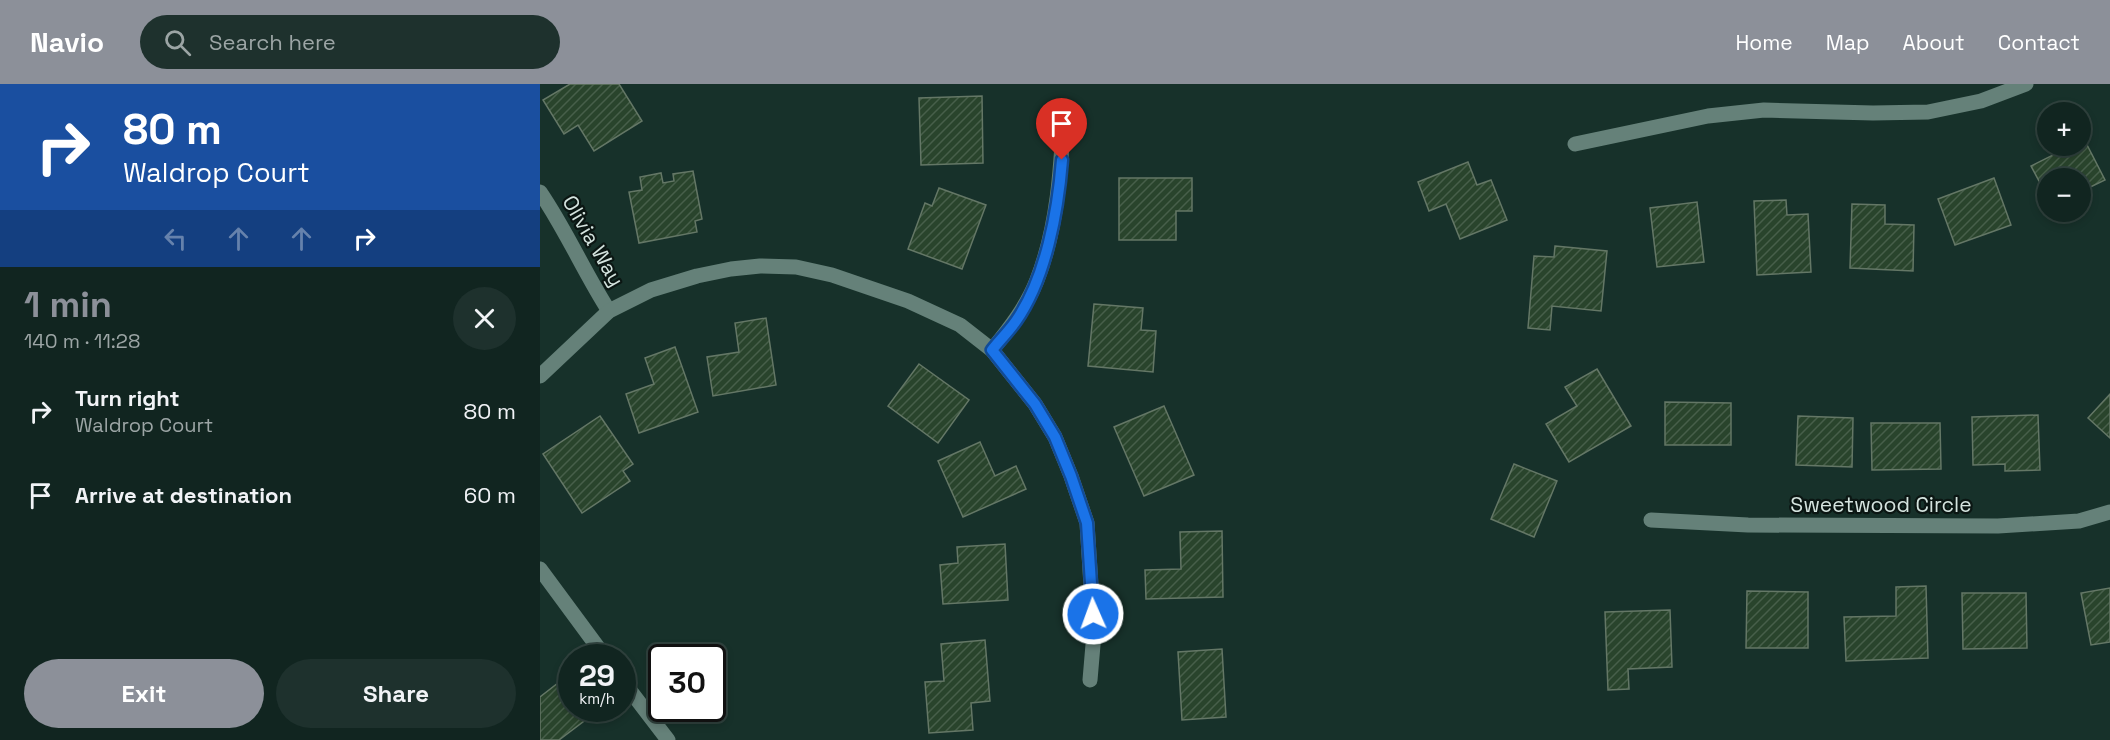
<!DOCTYPE html>
<html lang="en">
<head>
<meta charset="utf-8">
<style>
	body { margin:0; font-family:"Space Grotesk",sans-serif; background:#1e312d; color:#f1f3f6; height:100vh; display:flex; flex-direction:column; font-size:22px; white-space:nowrap }
	* { box-sizing:border-box; margin:0 }
	p { font-size:20px; color:#9ca5a5 }
	.icon { flex:none; width:33px; height:33px; fill:none; stroke:currentColor; stroke-width:2; stroke-linecap:round; stroke-linejoin:round }
	.map { position:relative; flex:1; overflow:hidden }
	.panel { display:flex; flex-direction:column; background:#112520; width:540px }
	.panel>* { flex:none }
	.top-card { background:#1a4fa0; color:#fff; overflow:hidden }
	.buttons { position:absolute; left:1497px; top:18px; display:grid; gap:12px }
	.buttons a { display:grid; place-items:center; width:54px; height:54px; border-radius:50%; background:#112520; box-shadow:0 3px 9px #0003,0 0 0 2px #30423e; font-size:30px }
	.speed { position:absolute; left:18px; top:560px; display:flex; gap:12px; font-size:30px; font-weight:700; text-align:center }
	.speed>* { display:grid; place-content:center; width:78px; height:78px; border-radius:50%; background:#112520; box-shadow:0 3px 9px #0003,0 0 0 2px #30423e; line-height:1 }
	.speed small { font-size:15px; font-weight:400 }
	.speed .limit { border:3px solid #111; border-radius:9px; background:#fff; color:#111 }
	.pin { position:absolute; display:grid; place-items:center; width:51px; height:51px; color:#fff; margin:-62px -26px; border-radius:50% 50% 50% 0; rotate:-45deg; box-shadow:0 0 6px #0007 }
	.pin .icon { rotate:45deg }
	.me { position:absolute; width:66px; margin:-33px; rotate:358deg; stroke-linejoin:round; filter:drop-shadow(0 0 4px #0008) }
	.turn { display:flex; align-items:center; gap:21px; height:126px; padding:0 24px; font-size:27px }
	.turn .icon { width:78px; height:78px; stroke-width:2.5 }
	.turn b { display:block; font-size:42px; line-height:51px }
	.lanes { display:flex; align-items:center; height:57px; padding:0 24px; background:#0003; justify-content:center; gap:30px; direction:ltr }
	.lanes .off { opacity:.35 }
	.round { display:grid; place-items:center; flex:none; width:63px; height:63px; border-radius:32px; background:#1e312d }
	.head { display:flex; align-items:center; justify-content:space-between; height:102px; padding:0 24px }
	h1 { font-size:36px; font-weight:700; line-height:45px; color:#8c9099 }
	.button { display:flex; gap:12px; margin-top:auto; padding:12px 24px }
	.button a { flex:1; height:69px; border-radius:36px; background:#8c9099; color:#fff; font-size:24px; font-weight:700; line-height:69px; text-align:center }
	.button a+a { background:#1e312d; color:#f1f3f6 }
	ul { padding:0; list-style:none }
	li { display:flex; align-items:center; gap:18px; height:84px; padding:0 24px }
	li div { flex:1 }
	li b { display:block; font-size:22px }
	li em { font-style:normal }
	header { display:flex; align-items:center; gap:36px; box-sizing:border-box; height:84px; padding:0 30px; background:#8c9099; color:#fff }
	header strong { font-size:28px }
	nav { display:flex; gap:33px; margin-inline-start:auto; font-size:21px }
	.search { width:420px; height:54px; background:#1e312d; display:flex; align-items:center; gap:15px; box-sizing:border-box; padding:0 21px; border-radius:33px; color:#9ca5a5; font-size:22px }
	main { display:flex; flex:1; min-height:0 }
	.map>svg:first-child { display:block }
	.building { fill:url(#building-hatch); stroke:#647766; stroke-width:1.5 }
	.lines { fill:none; stroke-linecap:round; stroke-linejoin:round }
	.minor { stroke:#658179; stroke-width:15 }
	.route-casing { stroke:#114b97; stroke-width:15 }
	.route { stroke:#1a73e8; stroke-width:10 }
	.labels { text-anchor:middle; stroke-width:4.5; stroke-linejoin:round; paint-order:stroke }
	.street-label { font-size:21px; fill:#d5e4df; stroke:#0b1613 }
</style>
</head>
<body>
<header>
<strong>Navio</strong>
<div class="search"><svg class="icon" aria-label="search" viewBox="0 0 24 24"><circle cx="10" cy="10" r="6"/><path d="M15 15l6 6"/></svg>Search here</div>
<nav><a>Home</a><a>Map</a><a>About</a><a>Contact</a></nav>
</header>
<main>
<section class="panel">
<div class="top-card">
<div class="turn"><svg class="icon" aria-label="right" viewBox="0 0 24 24"><path d="M7 20v-9h11M14 6l5 5-5 5"/></svg><div><b>80 m</b>Waldrop Court</div></div>
<div class="lanes"><svg class="icon off" aria-label="left" viewBox="0 0 24 24"><path d="M17 20v-9H6M10 6l-5 5 5 5"/></svg><svg class="icon off" aria-label="ahead" viewBox="0 0 24 24"><path d="M12 20V5M6 11l6-6 6 6"/></svg><svg class="icon off" aria-label="ahead" viewBox="0 0 24 24"><path d="M12 20V5M6 11l6-6 6 6"/></svg><svg class="icon" aria-label="right" viewBox="0 0 24 24"><path d="M7 20v-9h11M14 6l5 5-5 5"/></svg></div>
</div>
<div class="head"><div><h1>1 min</h1><p>140 m · 11:28</p></div><a class="round"><svg class="icon" aria-label="close" viewBox="0 0 24 24"><path d="M6 6l12 12M18 6L6 18"/></svg></a></div>
<ul>
<li><svg class="icon" aria-label="right" viewBox="0 0 24 24"><path d="M7 20v-9h11M14 6l5 5-5 5"/></svg><div><b>Turn right</b><p>Waldrop Court</p></div><em>80 m</em></li>
<li><svg class="icon" aria-label="arrive" viewBox="0 0 24 24"><path d="M6 21V4h12l-3 4 3 4H6"/></svg><div><b>Arrive at destination</b></div><em>60 m</em></li>
</ul>
<div class="button"><a>Exit</a><a>Share</a></div>
</section>
<div class="map">
<svg width="1570" height="656" viewBox="0 0 1570 656">
	<defs>
		<pattern id="building-hatch" width="6" height="6" patternUnits="userSpaceOnUse" patternTransform="scale(1.5)"><rect width="6" height="6" fill="#29442c"/><path d="M-1 1l2-2M0 6l6-6M5 7l2-2" fill="none" stroke="#475f4a"/></pattern>
	</defs>
	<rect width="100%" height="100%" fill="#17312a"/>
	<g class="building">
		<path d="M30,0H79L102,37L54,67L38,41L24,50L3,16Z"/>
		<path d="M442,12L443,79L381,81L379,14Z"/>
		<path d="M1544,55L1565,96L1540,108V94H1508V114L1491,82L1531,62H1540V57Z"/>
		<path d="M928,78L937,101L951,96L967,136L920,155L906,120L889,127L878,98Z"/>
		<path d="M153,87L162,135L155,137L157,148L99,159L89,108L102,106L100,93L121,89L123,99L134,97L133,90Z"/>
		<path d="M579,94H652V127H636V156H579Z"/>
		<path d="M1454,94L1471,141L1415,161L1398,115Z"/>
		<path d="M399,104L446,121L422,185L368,165L385,119L392,122Z"/>
		<path d="M1246,116L1247,131L1268,130L1271,188L1217,191L1214,117Z"/>
		<path d="M1157,118L1164,178L1117,183L1110,124Z"/>
		<path d="M1312,120L1345,121V140L1374,141L1373,187L1310,184Z"/>
		<path d="M1015,162L1067,167L1061,227L1012,222L1010,246L988,244L994,172L1014,173Z"/>
		<path d="M554,220L603,224L601,246L616,247L613,288L548,282Z"/>
		<path d="M226,234L236,301L173,312L167,273L199,268L195,239Z"/>
		<path d="M135,263L158,328L99,349L86,310L114,300L105,274Z"/>
		<path d="M379,280L429,316L398,359L348,322Z"/>
		<path d="M1057,285L1091,342L1029,378L1006,340L1037,322L1025,303Z"/>
		<path d="M1570,310V354L1548,334Z"/>
		<path d="M1125,318L1191,319V361H1125Z"/>
		<path d="M624,322L654,391L604,412L574,343Z"/>
		<path d="M1498,331L1500,386L1465,387V380L1433,381L1432,333Z"/>
		<path d="M60,332L93,380L83,387L90,397L42,429L3,370Z"/>
		<path d="M1258,332L1313,334L1312,383L1256,381Z"/>
		<path d="M1331,339H1400L1401,385L1332,386Z"/>
		<path d="M440,358L455,392L476,382L486,405L423,433L398,377Z"/>
		<path d="M974,380L1017,397L994,453L951,435Z"/>
		<path d="M682,447L683,513L606,515L605,486L641,485L640,448Z"/>
		<path d="M465,460L468,516L403,520L400,481L418,479L417,463Z"/>
		<path d="M1386,502L1388,574L1306,577L1304,533L1356,532V503Z"/>
		<path d="M1570,504V558L1551,561L1541,509Z"/>
		<path d="M1207,507L1268,508V564H1206Z"/>
		<path d="M1422,509H1486L1487,564L1423,565Z"/>
		<path d="M1130,526L1132,583L1088,585L1089,605L1068,606L1065,528Z"/>
		<path d="M445,556L450,617L431,619L433,646L389,649L385,598L404,597L401,560Z"/>
		<path d="M682,565L686,633L642,636L638,568Z"/>
		<path d="M27,592L32,598V624H40L48,634L19,656H0V613Z"/>
	</g>
	<g class="lines">
		<g class="minor">
			<path d="M1035,60L1168,32L1224,26L1333,29L1388,28L1441,17L1486,0"/>
			<path d="M0,108C26,146 44,188 69,227"/>
			<path d="M452,266C470,244 487,222 497,196C518,142 521,84 524,27"/>
			<path d="M0,292L69,227L111,206L157,192L191,185L220,182L256,183L292,191L368,217L420,241L452,266L495,320L515,353L531,392L547,439L554,549L550,596"/>
			<path d="M1111,436L1208,441L1458,442L1539,437L1570,428"/>
			<path d="M0,485L65,573"/>
			<path d="M82,596L128,656"/>
		</g>
	</g>
	<g class="lines">
		<g class="route-casing">
			<path id="route" d="M522,76C518,127 506,194 476,237C469,247 460,256 452,266L495,320L515,353L531,392L547,439L553,530"/>
		</g>
		<use href="#route" class="route"/>
	</g>
	<g class="labels">
		<g class="street-label">
			<text transform="translate(53 157) rotate(60)" y="7">Olivia Way</text>
			<text x="1341" y="428">Sweetwood Circle</text>
		</g>
	</g>
</svg>
<div class="buttons">
<a>+</a>
<a>−</a>
</div>
<div class="speed"><div>29<small>km/h</small></div><div class="limit">30</div></div>
<div class="pin" style="left:522px;top:76px;background:#d93025"><svg class="icon" aria-label="arrive" viewBox="0 0 24 24"><path d="M6 21V4h12l-3 4 3 4H6"/></svg></div>
<svg class="me" style="left:553px;top:530px" viewBox="-20 -20 40 40"><circle r="17" fill="#1a73e8" stroke="#fff" stroke-width="3"/><path d="M0-11L8 9 0 5-8 9z" fill="#fff"/></svg>
</div>
</main>
</body>
</html>
